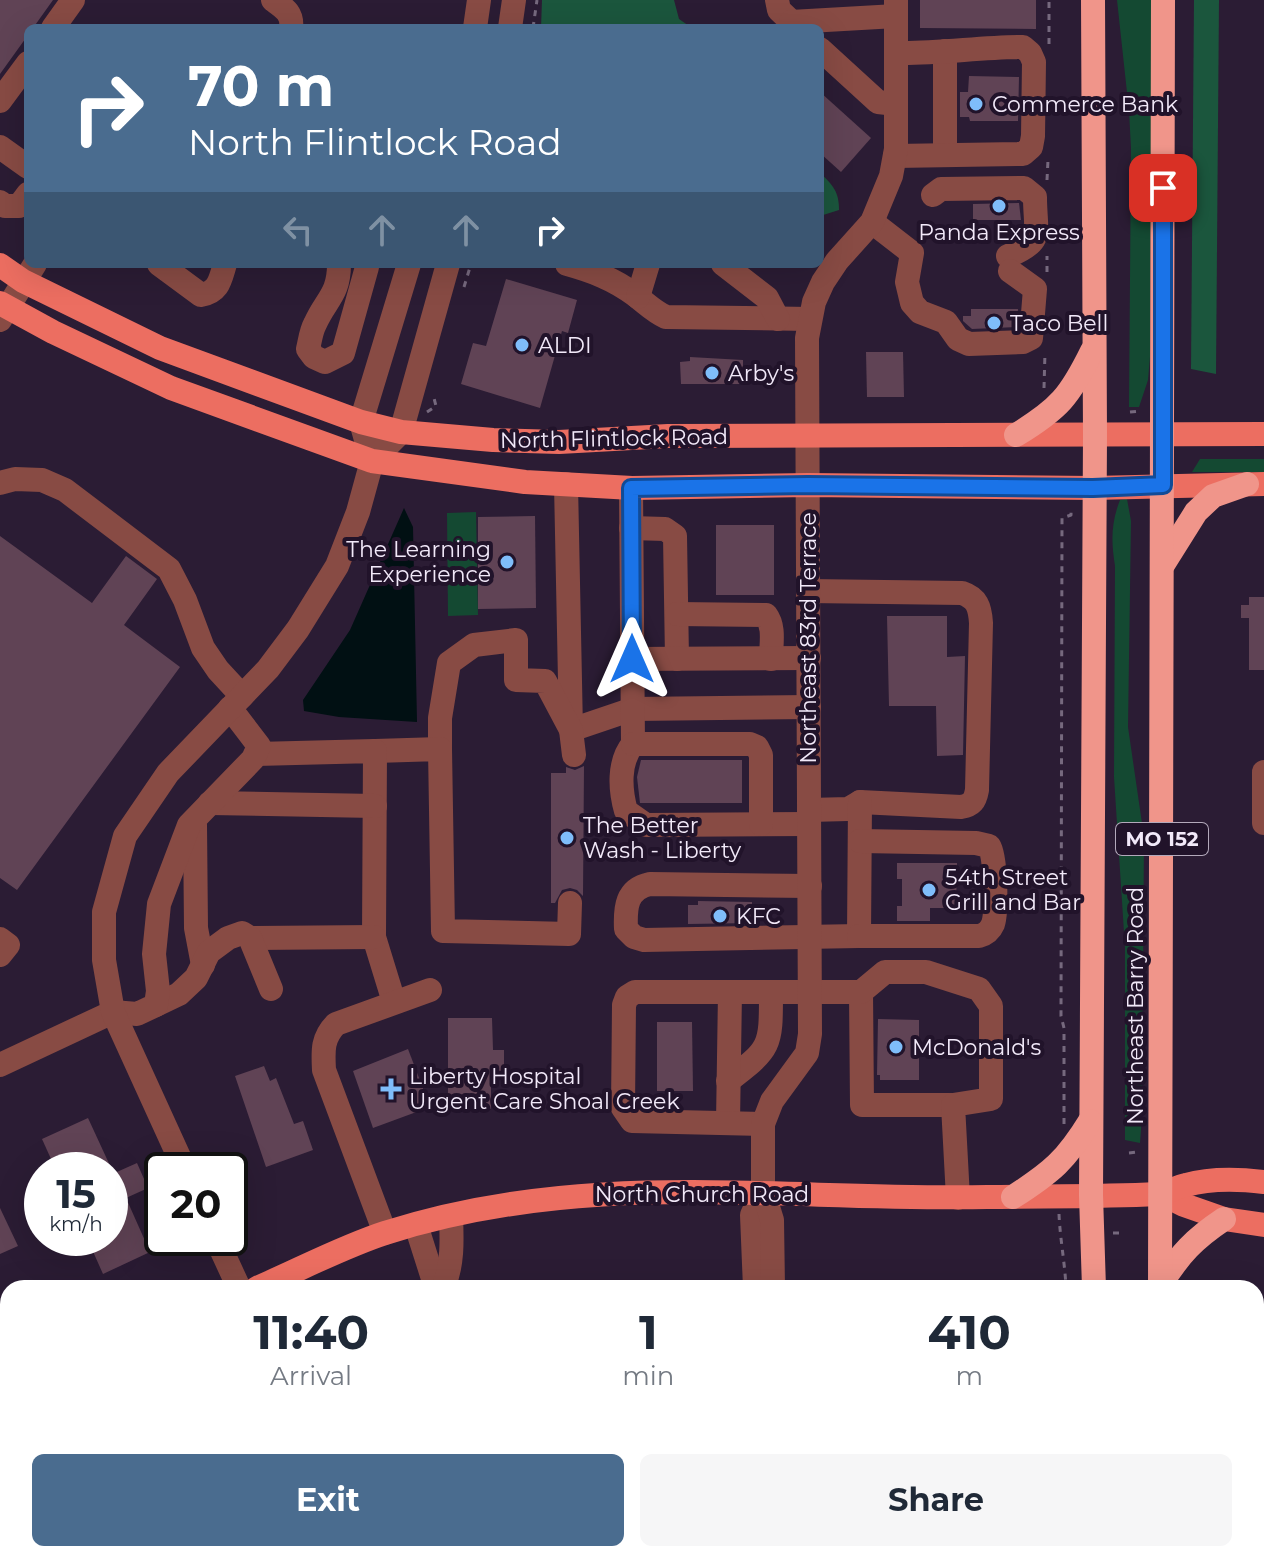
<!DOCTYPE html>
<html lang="en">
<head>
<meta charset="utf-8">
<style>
	body { margin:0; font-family:Montserrat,sans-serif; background:#f6f6f7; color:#1f2937; height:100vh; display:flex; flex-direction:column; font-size:30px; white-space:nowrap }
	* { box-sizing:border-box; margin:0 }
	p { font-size:26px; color:#747a83 }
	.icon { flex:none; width:44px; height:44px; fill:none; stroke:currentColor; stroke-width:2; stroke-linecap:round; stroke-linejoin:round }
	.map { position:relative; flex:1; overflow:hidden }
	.drawer { position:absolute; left:0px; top:1280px; width:1264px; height:282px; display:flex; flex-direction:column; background:#fff; border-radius:24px 24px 0 0; box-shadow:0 8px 32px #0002 }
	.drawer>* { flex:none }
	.guide { position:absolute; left:24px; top:24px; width:800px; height:244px; border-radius:12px; box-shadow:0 8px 32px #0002; background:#4a6c8f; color:#fff; overflow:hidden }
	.speed { position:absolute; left:24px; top:1152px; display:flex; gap:16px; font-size:40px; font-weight:700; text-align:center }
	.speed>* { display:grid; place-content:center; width:104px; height:104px; border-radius:50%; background:#fff; box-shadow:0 8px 32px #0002; line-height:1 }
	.speed small { font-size:20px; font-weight:400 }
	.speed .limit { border:4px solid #111; border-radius:12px; background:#fff; color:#111 }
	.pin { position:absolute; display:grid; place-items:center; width:68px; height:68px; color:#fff; margin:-34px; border-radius:16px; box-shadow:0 4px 12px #0006 }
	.me { position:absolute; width:88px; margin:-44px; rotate:0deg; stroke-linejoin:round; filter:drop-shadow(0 0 6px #0008) }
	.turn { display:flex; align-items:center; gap:28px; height:168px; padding:0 32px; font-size:36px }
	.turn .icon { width:104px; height:104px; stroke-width:2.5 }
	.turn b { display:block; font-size:56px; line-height:68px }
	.lanes { display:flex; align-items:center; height:76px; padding:0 32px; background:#0003; justify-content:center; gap:40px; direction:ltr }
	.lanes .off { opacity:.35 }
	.eta { display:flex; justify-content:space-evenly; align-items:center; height:136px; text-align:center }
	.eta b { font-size:48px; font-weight:700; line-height:56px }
	.button { display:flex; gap:16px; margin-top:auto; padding:16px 32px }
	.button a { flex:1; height:92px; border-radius:12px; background:#4a6c8f; color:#fff; font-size:32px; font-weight:700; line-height:92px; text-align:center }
	.button a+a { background:#f6f6f7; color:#1f2937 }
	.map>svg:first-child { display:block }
	.green { fill:#144932 }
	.forest { fill:#1b563d }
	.water { fill:#011013 }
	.building { fill:#604355 }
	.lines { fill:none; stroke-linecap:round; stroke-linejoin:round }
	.path { stroke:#76697e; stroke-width:3; stroke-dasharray:6 6; stroke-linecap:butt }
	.minor { stroke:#884b44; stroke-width:24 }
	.major { stroke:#ec6e61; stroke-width:24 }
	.highway { stroke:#f0958a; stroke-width:24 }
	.route-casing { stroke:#114b97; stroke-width:20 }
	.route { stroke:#1a73e8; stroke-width:14 }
	.poi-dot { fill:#7fbdfa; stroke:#21132a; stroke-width:3 }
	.labels { text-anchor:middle; stroke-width:8; stroke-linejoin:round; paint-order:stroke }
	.shield { fill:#21132a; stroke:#b3a9bb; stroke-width:2 }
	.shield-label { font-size:20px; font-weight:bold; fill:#f2e9f9 }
	.poi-label { font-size:22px; fill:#f2e9f9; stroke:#21132a; text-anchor:start }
	.street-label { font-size:22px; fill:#f2e9f9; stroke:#21132a }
</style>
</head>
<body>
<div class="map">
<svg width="1264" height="1561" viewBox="0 0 1264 1561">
	<rect width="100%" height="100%" fill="#2b1c34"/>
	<g class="green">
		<path d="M1117,0H1152L1150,357L1148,380L1139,407H1129L1131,148L1129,111Z"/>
		<path d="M1200,459H1264V472H1192Z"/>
		<path d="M1127,499L1131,521L1128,727L1144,837L1142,1116L1140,1143L1125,1140V948L1114,777L1115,566C1111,541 1111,523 1120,500Z"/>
		<path d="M476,512L478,615L448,616L447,513Z"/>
	</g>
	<g class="forest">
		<path d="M542,0H674L679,19L692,28H541Z"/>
		<path d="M1194,0H1219L1216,374L1191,369Z"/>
		<path d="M820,173C833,185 839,192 839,210L820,216Z"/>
	</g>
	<path class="water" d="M404,508L413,527L417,722L339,717L304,711L303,700L350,630Z"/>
	<g class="building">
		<path d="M0,0H53L33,28H28V35L0,74Z"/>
		<path d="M920,0H1036V29L920,28Z"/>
		<path d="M969,76L1019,77L1018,121H970L969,117H960V92H968Z"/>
		<path d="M820,92L871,138L841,172L820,153Z"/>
		<path d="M1019,203L1021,220H973V204Z"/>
		<path d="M506,279L577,300L568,333L562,331L540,408L461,384L473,343L486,346Z"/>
		<path d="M971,309H1018L1017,327L972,329L963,321V316H971Z"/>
		<path d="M866,352H903L904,397H867Z"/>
		<path d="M690,357L743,360V384H681L680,362L690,361Z"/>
		<path d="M535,516L536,608L478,609V517Z"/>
		<rect x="716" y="525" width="58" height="70"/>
		<path d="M0,536L92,603L126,556L157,579L124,625L180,667L17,890L0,878Z"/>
		<path d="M1249,597H1264V670H1249V618H1241V605H1249Z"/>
		<path d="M887,616H947V657L965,656L963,755L937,756L936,706H889Z"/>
		<path d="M641,760H742V803H640L637,777Z"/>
		<path d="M584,766L583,896L577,890L570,888L562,890L555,903H551V773H566V767L575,770Z"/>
		<path d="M897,863H957L956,908H930V921H897V906H902V879H897Z"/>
		<path d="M698,901L752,902V923L688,924V905H698Z"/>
		<path d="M448,1018H492L493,1050H504V1077H491V1109L448,1110Z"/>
		<path d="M878,1019L919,1020V1080H880V1075H877Z"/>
		<path d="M657,1022H692L693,1091H657Z"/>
		<path d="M408,1049L430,1107L373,1128L353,1071Z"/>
		<path d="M264,1066L270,1081L276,1078L294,1124L303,1121L313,1150L266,1167L235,1076Z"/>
		<path d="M88,1118L112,1170H56L42,1139Z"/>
		<path d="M137,1163L148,1188L126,1198L150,1252L103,1274L87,1238H110V1175Z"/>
		<path d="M0,1208L18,1246L0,1254Z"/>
	</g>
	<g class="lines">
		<g class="path">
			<path d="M533,28L537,0"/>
			<path d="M1049,44V0"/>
			<path d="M1047,180L1048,160"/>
			<path d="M1047,272V256"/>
			<path d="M464,287L471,264"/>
			<path d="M1044,388L1045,352"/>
			<path d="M427,412L436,406L433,394"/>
			<path d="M1130,412L1140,411"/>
			<path d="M1064,1124V1028L1061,1016L1062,518L1071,515V507"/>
			<path d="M1129,1153L1137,1152"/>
			<path d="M1059,1214C1060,1239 1065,1263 1066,1288"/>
			<path d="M1113,1233H1122"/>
		</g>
		<g class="minor">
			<path d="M273,0C284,8 293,13 291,28"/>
			<path d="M777,0L779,10L798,28"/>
			<path d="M791,22L896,16"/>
			<path d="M53,28L73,0"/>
			<path d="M475,28L479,0"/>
			<path d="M510,28L514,0"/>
			<path d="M820,49L878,102L896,104"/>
			<path d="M0,101L28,63"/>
			<path d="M0,147L28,167"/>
			<path d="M945,155V51"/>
			<path d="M895,156L1023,154L1031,147L1033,136L1034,62L1030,53L1023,47C980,47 939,54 896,53"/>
			<path d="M933,195L941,189L1024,188L1035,197C1035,234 1045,241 1008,256"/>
			<path d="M0,202L5,206H19L28,194"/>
			<path d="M872,222L912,253L907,282L912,303L920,312L946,322L958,339L969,344L1023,342L1031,338L1035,289L1010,271"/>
			<path d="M159,264L201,295C219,292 220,280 225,264"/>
			<path d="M339,264C339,295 326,299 315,324C311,331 310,341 308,349L314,357L325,362L343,353L367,267L366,264"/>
			<path d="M567,264C592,271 614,279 635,295C646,303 653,311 666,317L810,319"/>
			<path d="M723,264L767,298L778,319"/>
			<path d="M638,297L648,264"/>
			<path d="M0,320L35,264"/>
			<path d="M372,461L361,422L409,264"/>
			<path d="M0,483L15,479L42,480L65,490L169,569L185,600L203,648L218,670L242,696"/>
			<path d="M566,484L571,730L633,709L809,707"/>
			<path d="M631,488L633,744C618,762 620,790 626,811L646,825L809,824"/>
			<path d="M631,528L665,529L675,536L677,659"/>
			<path d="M808,591L962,593C977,598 980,607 981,623L977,790C975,801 972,805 961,807L860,802L848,809L809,810"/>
			<path d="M677,614L766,615C775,627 771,644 771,659"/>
			<path d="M632,659L809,658"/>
			<path d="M633,744H750L757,747L761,755V824"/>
			<path d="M440,749V718L449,663L474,645L516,640V680L545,681L571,730L574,755"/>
			<path d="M375,751L440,749L443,931L569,934L570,903"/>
			<path d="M256,754L375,751L374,937L394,1002"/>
			<path d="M1264,772V823"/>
			<path d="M210,803L375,806"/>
			<path d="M195,825L196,928L203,965"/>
			<path d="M810,886L650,884C626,889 625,908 626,929L634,937L644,940L859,936L860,802"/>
			<path d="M859,936H979C986,934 990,931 993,924C997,912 996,856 989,846L976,843L860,841"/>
			<path d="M250,938L374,937"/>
			<path d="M0,939L8,945L0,955"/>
			<path d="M861,992L862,1105H953"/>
			<path d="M156,1005L179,994L196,978L209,952L228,938L242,933L250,938L271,989"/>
			<path d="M0,1065L113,1012L137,1014L156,1005L158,991L154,954L159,904L189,825L253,759L259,746L230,708"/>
			<path d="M728,1081C771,1048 771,1047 771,993"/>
			<path d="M728,1123L730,992"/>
			<path d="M763,1124L632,1121L623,1108L624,1005L627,997L635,992H861L885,972H926L979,989L991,1006V1099L953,1105L958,1198"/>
			<path d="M185,1170L113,1012L104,960V912L125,836L168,773L268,669L298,629L337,566L358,512L372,461L401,432L448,264"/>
			<path d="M416,1225L436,1288"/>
			<path d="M385,1233L324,1070C323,1051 322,1038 336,1024L430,990"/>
			<path d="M216,1238L239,1288"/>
			<path d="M443,1288C453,1265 452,1240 451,1216"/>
			<path d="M755,1288L752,1215L763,1191"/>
			<path d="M773,1288L772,1220L763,1191V1124L772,1101L807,1053L810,1034L807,338L814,302L823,282L837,261L872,222L891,176L896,149V0"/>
			<path d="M442,1554V1561"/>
			<path d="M1233,1554L1236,1561"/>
			<path d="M694,1561L805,1557L968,1561"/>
		</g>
		<g class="major">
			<path d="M0,265L23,281L160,348L361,422L401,432L493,440L559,442L668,436L1264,434"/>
			<path d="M0,303L53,332L171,388L372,461L525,482L632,488L808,485L1093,488L1264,484"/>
			<path d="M1162,1194L1184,1205L1224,1219L1264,1225"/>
			<path d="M257,1288C299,1270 342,1247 385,1233C589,1168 780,1201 987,1197C1044,1196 1101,1197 1157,1194C1167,1193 1176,1187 1186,1185C1211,1178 1238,1179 1264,1182"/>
			<path d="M0,1409L8,1406"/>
		</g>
		<g class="highway">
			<path d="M1093,0L1095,435L1091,1195L1094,1288"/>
			<path d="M1016,435C1059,409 1070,396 1092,351"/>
			<path d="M1164,563L1196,512L1213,496L1247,484"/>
			<path d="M1013,1197C1052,1172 1066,1160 1090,1121"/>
			<path d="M1161,1284C1180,1254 1194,1239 1224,1219"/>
			<path d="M1160,1288L1163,0"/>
			<path d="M1105,1561V1554"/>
			<path d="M1157,1561V1554"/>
		</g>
	</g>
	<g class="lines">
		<g class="route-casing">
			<path id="route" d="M632,659L631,488L808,485L1093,488L1163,485V188"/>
		</g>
		<use href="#route" class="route"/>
	</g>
	<g class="poi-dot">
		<circle cx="976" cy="104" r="8"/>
		<circle cx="999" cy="206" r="8"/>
		<circle cx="994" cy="323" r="8"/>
		<circle cx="522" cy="345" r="8"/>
		<circle cx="712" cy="373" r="8"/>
		<circle cx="507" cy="562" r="8"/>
		<circle cx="567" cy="838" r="8"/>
		<circle cx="929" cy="890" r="8"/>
		<circle cx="720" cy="916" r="8"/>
		<circle cx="896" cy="1047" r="8"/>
		<path d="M387 1077h8v8h8v8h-8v8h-8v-8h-8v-8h8z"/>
	</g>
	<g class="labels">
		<rect class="shield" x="1116" y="823" width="92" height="32" rx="6"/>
		<g class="shield-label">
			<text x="1162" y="846">MO 152</text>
		</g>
		<g class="poi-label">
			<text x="992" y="112">Commerce Bank</text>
			<text x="999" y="240" text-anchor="middle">Panda Express</text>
			<text x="1010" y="331">Taco Bell</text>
			<text x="538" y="353">ALDI</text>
			<text x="728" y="381">Arby's</text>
			<text x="491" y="557" text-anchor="end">The Learning<tspan x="491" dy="25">Experience</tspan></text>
			<text x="583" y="833">The Better<tspan x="583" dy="25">Wash - Liberty</tspan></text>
			<text x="945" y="885">54th Street<tspan x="945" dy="25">Grill and Bar</tspan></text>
			<text x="736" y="924">KFC</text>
			<text x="912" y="1055">McDonald's</text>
			<text x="409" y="1084">Liberty Hospital<tspan x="409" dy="25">Urgent Care Shoal Creek</tspan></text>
		</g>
		<g class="street-label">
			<text transform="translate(614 438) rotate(-1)" y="8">North Flintlock Road</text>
			<text transform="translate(808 638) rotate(-90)" y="8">Northeast 83rd Terrace</text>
			<text transform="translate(1135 1006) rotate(-90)" y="8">Northeast Barry Road</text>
			<text x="702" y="1202">North Church Road</text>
		</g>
	</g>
</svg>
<div class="speed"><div>15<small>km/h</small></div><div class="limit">20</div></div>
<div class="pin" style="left:1163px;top:188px;background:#d93025"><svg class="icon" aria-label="arrive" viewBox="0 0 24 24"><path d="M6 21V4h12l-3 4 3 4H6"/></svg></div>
<svg class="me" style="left:632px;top:659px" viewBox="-20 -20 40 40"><path d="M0-17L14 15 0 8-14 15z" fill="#1a73e8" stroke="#fff" stroke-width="4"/></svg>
<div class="guide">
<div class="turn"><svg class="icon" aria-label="right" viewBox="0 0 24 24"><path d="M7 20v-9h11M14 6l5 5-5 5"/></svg><div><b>70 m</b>North Flintlock Road</div></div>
<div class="lanes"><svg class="icon off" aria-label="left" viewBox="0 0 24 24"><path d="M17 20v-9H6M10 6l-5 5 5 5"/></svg><svg class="icon off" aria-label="ahead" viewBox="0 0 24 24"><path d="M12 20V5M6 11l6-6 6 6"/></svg><svg class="icon off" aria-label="ahead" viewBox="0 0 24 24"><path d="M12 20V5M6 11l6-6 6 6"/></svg><svg class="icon" aria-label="right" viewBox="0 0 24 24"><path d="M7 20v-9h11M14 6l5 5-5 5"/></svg></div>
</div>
<section class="drawer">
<div class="eta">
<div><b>11:40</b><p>Arrival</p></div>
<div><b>1</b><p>min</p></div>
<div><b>410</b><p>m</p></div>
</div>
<div class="button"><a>Exit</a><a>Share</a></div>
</section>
</div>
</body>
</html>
